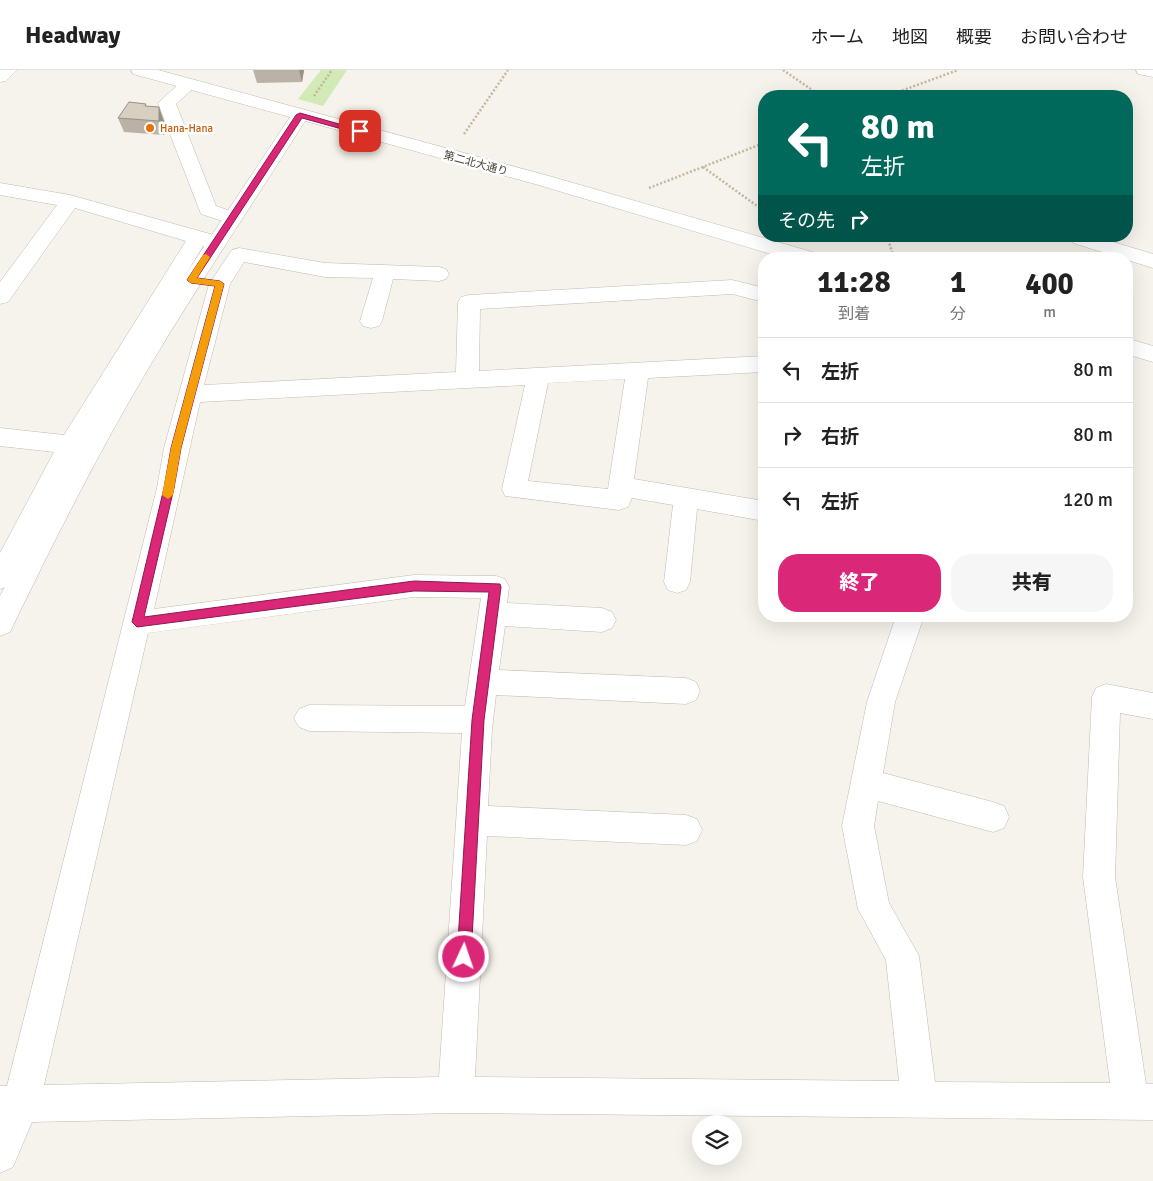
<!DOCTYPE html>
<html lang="ja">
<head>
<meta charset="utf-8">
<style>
	body { margin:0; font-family:Signika,"Noto Sans JP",sans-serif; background:#f6f6f6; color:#222; height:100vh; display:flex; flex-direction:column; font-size:19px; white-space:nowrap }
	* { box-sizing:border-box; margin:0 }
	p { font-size:16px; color:#767676 }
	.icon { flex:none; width:28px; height:28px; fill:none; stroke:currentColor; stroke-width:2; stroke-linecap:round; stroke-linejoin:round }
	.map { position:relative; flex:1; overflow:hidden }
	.side { position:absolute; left:758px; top:182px; width:375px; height:370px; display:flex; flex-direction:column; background:#fff; border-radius:20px; box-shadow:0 5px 20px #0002 }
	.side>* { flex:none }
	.banner { position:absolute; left:758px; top:20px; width:375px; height:152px; border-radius:20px; box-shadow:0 5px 20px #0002; background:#00695c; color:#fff; overflow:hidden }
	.controls { position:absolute; left:692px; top:1045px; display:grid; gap:10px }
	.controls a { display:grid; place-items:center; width:50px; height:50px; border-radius:50%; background:#fff; box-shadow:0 5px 20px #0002; font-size:25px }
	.pin { position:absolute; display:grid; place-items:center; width:42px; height:42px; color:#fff; margin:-21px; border-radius:10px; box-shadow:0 2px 8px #0006 }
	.me { position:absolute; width:55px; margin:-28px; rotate:3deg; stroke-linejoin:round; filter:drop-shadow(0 0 4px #0008) }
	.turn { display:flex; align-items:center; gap:18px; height:105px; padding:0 20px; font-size:22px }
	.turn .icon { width:65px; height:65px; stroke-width:2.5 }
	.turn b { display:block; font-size:35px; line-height:42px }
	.then { display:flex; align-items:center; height:48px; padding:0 20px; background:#0003; gap:10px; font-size:19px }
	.eta { display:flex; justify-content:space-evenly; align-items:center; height:85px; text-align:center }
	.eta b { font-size:30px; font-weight:800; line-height:35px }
	.action { display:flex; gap:10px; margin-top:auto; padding:10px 20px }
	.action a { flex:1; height:58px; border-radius:20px; background:#db2777; color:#fff; font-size:20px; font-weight:800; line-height:58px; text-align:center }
	.action a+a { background:#f6f6f6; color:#222 }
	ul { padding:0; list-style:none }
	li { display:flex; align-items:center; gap:15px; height:65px; padding:0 20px; border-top:1px solid #e0e0e0 }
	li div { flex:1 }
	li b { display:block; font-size:19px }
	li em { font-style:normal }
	header { display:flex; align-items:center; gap:30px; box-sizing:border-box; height:70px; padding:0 25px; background:#fff; border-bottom:1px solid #e0e0e0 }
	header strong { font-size:24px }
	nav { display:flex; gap:28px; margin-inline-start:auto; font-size:18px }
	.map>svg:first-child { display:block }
	.green { fill:#d2eab5 }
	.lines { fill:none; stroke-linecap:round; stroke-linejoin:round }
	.minor-casing { stroke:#c2bbae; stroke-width:1 }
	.tertiary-casing { stroke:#c2bbae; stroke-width:1 }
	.path { stroke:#c4b79f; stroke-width:2.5; stroke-dasharray:2 2; stroke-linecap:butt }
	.minor { fill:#fff; fill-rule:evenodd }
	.tertiary { fill:#fff; fill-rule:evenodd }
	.wall { fill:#bab2a6 }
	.shaded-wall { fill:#979187 }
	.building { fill:#d8cfc1; stroke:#979187 }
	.route { fill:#db2777; stroke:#8e194d }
	.slow { fill:#f59e0b }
	.food-dot { fill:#e8710a; stroke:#fff; stroke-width:2 }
	.labels { text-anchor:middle; stroke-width:5; stroke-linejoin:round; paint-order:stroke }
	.far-food-label { font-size:11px; fill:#c56008; stroke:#fff; text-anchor:start }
	.far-street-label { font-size:11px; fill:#4b4439; stroke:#fff }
</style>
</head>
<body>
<header>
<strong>Headway</strong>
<nav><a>ホーム</a><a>地図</a><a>概要</a><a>お問い合わせ</a></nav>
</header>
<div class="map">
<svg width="1153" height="1111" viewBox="0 0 1153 1111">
	<rect width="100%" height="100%" fill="#f6f3ec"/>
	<path class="green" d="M321,0H347L323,36L298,29Z"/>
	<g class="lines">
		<g class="minor-casing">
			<g id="minor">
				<path d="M0,0H17L6,11L0,12Z"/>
				<path d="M1136,0H1153V7L1138,4Z"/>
				<path d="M189,9L195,10L198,14L176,34L216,136L239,144L242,148L239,152L232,154L201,144L158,33L183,10Z"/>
				<path d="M0,113L70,125L221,167L224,172L221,177L214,178L203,176L87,367L95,370L98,376L95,382L86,385L77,384L9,516L0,519V483L54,382L0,376V358L64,365L186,171L75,138L8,232L0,234V212L57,135L0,125Z"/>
				<path d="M1072,166H1093L1153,184V198L1073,173L1070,169Z"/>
				<path d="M239,178L325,193L439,197L446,199L449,204L446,209L439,211L393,209L382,251L379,256L371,258L363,256L360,251L373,208L325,207L244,192L230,214L204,315L456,302L458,232L461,227L469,225L732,210L764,218V232L732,224L480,239L479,301L764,286V302L648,308L634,409L764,431V451L697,439L690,512L686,520L677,523L668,520L664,512L673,435L632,428L628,437L619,440L505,426L502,419L525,315L200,332L154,539L414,505L496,506L505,509L509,517L507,533L602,538L612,542L616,550L612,558L602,562L505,556L499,600L686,608L696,612L700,621L696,630L686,634L496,625L492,659L488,736L686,745L697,749L702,760L697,771L686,775L487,766L475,1007L899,1011L886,890L858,839L842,756L867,632L896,546H924L895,632L883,703L993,732L1004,736L1009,747L1004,758L993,762L878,731L874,756L889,833L919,886L935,1012L1110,1013L1083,807L1092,627L1096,618L1106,614L1153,623V649L1120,643L1115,807L1146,1014H1153V1050L456,1043L32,1052L13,1097L0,1103V1016H7L157,418L164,378L209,214L232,180ZM625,309L608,419L528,411L548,313ZM414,527L481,528L465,636L309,635L299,639L294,648L299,657L309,661L462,663L439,1007L44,1015L148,563Z"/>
			</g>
		</g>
		<g class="tertiary-casing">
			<g id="tertiary">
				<path d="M131,0H158L549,106L819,184L822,189H788L535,114L305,51C254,132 200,212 151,294C99,381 54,471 10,562L0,566V526L58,415L158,246L290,47L133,4Z"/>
				<path d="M1126,268L1153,276V292L1126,284Z"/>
			</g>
		</g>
		<g class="path">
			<path d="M783,0L821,26"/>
			<path d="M314,26L332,0"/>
			<path d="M887,26L958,0"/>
			<path d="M464,64L508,0"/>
			<path d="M703,97L764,141"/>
			<path d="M649,118L764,73"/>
			<path d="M887,166L894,188"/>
		</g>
		<use href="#minor" class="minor"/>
		<use href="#tertiary" class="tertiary"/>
	</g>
	<g class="wall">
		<path d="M253,0H304L302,12L257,13Z"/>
		<path d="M147,36L164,51V65L124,62L118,48Z"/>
	</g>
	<g class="shaded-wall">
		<path d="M299,0H304L302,12Z"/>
		<path d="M159,37L164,51V65L159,51Z"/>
	</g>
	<path class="building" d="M129,32L146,34L145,36L159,37V51L118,48Z"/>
	<path class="route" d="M300,43L364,61L360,64L302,48L197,208L220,211L224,214L181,378L174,418L144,547L414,511L500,514L501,517L484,650L471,887L469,892L464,894L459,892L457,887L472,650L489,522L414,521L137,557L132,552L164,418L171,378L215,216L191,213L187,210L296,45Z"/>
	<path class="slow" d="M206,184L210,187L197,208L220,211L224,214L181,378L173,425L168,429L162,425L171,378L215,216L191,213L187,210L203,185Z"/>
	<circle class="food-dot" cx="150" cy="58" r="5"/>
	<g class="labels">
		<g class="far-food-label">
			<text x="160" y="62">Hana-Hana</text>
		</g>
		<g class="far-street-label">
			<text transform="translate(476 93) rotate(15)" y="4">第二北大通り</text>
		</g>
	</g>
</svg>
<div class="controls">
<a><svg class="icon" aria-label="layers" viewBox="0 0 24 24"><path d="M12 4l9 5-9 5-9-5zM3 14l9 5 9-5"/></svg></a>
</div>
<div class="pin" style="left:360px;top:61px;background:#d93025"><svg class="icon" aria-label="arrive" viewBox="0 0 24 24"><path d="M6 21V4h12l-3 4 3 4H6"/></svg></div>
<svg class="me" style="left:464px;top:887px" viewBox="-20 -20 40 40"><circle r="17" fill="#db2777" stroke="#fff" stroke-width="3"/><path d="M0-11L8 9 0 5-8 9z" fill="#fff"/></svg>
<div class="banner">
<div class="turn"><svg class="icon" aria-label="left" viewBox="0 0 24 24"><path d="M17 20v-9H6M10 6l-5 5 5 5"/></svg><div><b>80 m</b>左折</div></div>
<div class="then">その先<svg class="icon" aria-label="right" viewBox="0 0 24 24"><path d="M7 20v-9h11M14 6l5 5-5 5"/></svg></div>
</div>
<section class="side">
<div class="eta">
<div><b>11:28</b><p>到着</p></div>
<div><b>1</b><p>分</p></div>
<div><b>400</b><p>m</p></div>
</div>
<ul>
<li><svg class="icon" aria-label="left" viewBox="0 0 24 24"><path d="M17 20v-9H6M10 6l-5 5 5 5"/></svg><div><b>左折</b></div><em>80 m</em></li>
<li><svg class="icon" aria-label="right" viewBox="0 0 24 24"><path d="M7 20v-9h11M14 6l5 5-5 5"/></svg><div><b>右折</b></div><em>80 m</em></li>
<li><svg class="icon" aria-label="left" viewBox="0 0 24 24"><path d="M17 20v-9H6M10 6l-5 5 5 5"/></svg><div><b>左折</b></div><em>120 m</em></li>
</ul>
<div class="action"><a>終了</a><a>共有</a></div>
</section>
</div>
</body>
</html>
